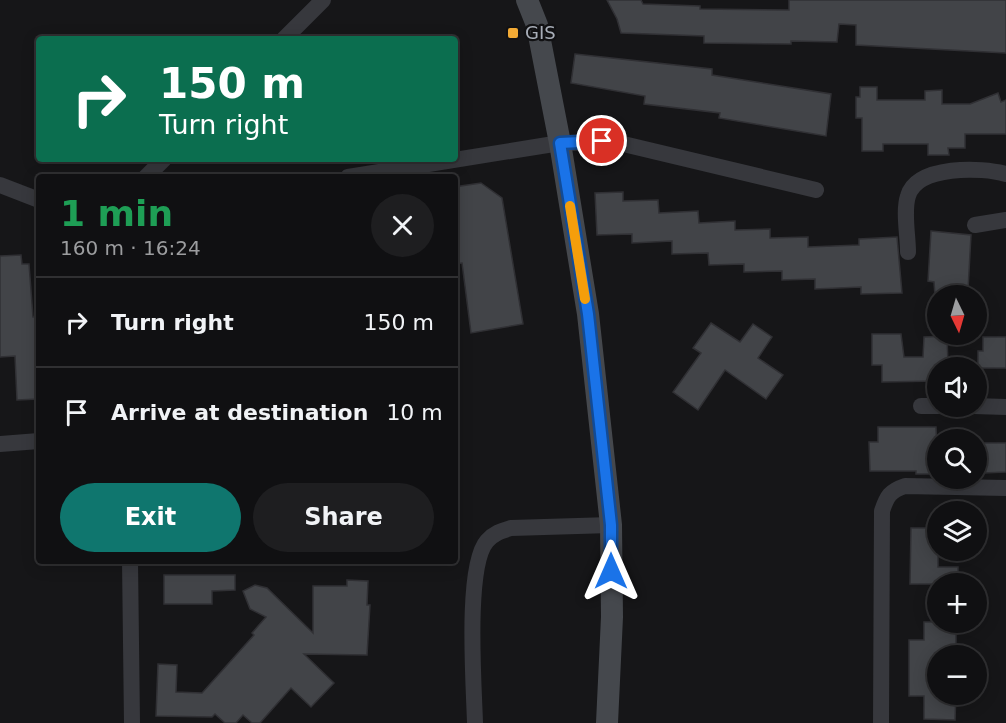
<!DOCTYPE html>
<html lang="en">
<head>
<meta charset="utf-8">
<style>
	body { margin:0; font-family:"DejaVu Sans",sans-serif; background:#1e1e20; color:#f1f3f6; height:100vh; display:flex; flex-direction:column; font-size:22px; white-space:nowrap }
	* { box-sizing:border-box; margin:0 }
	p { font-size:20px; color:#9c9d9f }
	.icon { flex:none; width:33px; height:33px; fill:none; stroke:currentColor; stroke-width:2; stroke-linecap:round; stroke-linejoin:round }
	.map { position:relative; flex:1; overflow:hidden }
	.details { position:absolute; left:36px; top:174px; width:422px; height:390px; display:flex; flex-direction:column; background:#101012; border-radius:6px; box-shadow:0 3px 15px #0003,0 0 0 2px #303032 }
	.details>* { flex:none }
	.banner { position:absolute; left:36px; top:36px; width:422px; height:126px; border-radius:6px; box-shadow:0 3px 15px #0003,0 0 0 2px #303032; background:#0b6e4f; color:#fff; overflow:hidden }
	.needle { width:39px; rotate:175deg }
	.fabs { position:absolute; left:927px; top:285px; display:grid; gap:12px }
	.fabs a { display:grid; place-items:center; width:60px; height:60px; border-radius:50%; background:#101012; box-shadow:0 3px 15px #0003,0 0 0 2px #303032; font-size:30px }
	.pin { position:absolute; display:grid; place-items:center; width:51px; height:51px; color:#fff; margin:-26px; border:3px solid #fff; border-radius:50%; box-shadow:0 2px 6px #0007 }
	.me { position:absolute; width:66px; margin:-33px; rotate:0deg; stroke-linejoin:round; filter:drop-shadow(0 0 4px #0008) }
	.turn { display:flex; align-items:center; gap:21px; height:126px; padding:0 24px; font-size:27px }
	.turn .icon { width:78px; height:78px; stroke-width:2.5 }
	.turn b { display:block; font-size:42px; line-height:51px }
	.round { display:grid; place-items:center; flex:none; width:63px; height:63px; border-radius:32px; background:#1e1e20 }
	.headline { display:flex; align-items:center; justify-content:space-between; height:102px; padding:0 24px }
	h1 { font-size:36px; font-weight:600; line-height:45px; color:#1e9e55 }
	.primary-button { display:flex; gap:12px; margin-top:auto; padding:12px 24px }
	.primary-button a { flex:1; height:69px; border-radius:36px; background:#0f766e; color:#fff; font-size:24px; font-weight:600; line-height:69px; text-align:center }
	.primary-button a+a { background:#1e1e20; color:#f1f3f6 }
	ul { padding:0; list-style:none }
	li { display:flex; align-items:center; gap:18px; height:90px; padding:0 24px; border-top:2px solid #303032 }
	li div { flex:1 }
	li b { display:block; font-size:22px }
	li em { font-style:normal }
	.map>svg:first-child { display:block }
	.building { fill:#424448; stroke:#303034; stroke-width:1.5 }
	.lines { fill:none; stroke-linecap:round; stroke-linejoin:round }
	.street { stroke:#37383d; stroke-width:16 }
	.secondary { stroke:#45484d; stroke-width:22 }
	.route-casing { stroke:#114b97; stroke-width:15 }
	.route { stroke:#1a73e8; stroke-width:10 }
	.slow { stroke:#f59e0b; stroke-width:10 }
	.poi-dot { fill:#f2aa35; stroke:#111113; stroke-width:2 }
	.labels { text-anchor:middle; stroke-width:4.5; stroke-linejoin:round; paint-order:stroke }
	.poi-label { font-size:18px; fill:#a8aeb8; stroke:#111113; text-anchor:start }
</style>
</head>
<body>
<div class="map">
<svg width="1006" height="723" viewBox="0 0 1006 723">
	<rect width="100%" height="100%" fill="#161618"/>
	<g class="building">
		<path d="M607,0H641L643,4L700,6V9L789,10V0H1006V53L856,45V25L839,24L837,42L791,41V44L704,43V36L621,33L617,19Z"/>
		<path d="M575,54L712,69V75L831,94L826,136L719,118L720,113L644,104L645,96L571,83Z"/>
		<path d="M860,87H877V100H925V91L942,90V104H970L998,93L1001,102L1006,100V134H965V148H948L949,155H928V144H883V151H862V118H856V97H860Z"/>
		<path d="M481,183L502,198L523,324L471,333L462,263L454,264V187Z"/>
		<path d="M623,192V201L658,200L659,213L698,211L699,223L735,221V230L770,229V238L808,237V247L859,245V239L897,237L902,293L861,294V287L815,289V279L782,280V271L744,272V264L709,265L708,253L672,254V241L632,243V234L597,235L595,193Z"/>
		<path d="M931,231L971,235L968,290L962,288V296H935L934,282L928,281Z"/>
		<path d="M21,255L22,264H29L33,317L39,316V399L17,400L15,356L0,357V256Z"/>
		<path d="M711,323L740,342L753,324L772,337L758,358L783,375L766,399L725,370L698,410L673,392L701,353L693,348Z"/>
		<path d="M872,334H901L904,357H923L924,337L947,336L948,365L938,368V381L882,382V365H872Z"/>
		<path d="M983,337H1006V368H978V351H983Z"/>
		<path d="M878,427H936L938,474H916V471H870L869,442H878Z"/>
		<path d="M983,443H1006V472L984,473Z"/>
		<path d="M911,528H938V567H958V584H910Z"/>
		<path d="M164,575H235V590L212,591V604H164Z"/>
		<path d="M347,580L368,581L367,605H370L367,655L304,654L334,683L311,707L291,688L260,723H252L243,715L236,723H225L215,714L212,717L156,716L158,664L177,665L176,692L202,693L254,635L252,633L266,617L250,609L243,591L255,585L267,588L313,633V586H347Z"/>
		<path d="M924,622H956V656H938V694H956L955,720L924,719V696H909V640H924Z"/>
	</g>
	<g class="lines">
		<g class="street">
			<path d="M284,39L323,0"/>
			<path d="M146,177L164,159"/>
			<path d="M348,177L560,143L615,142L816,190"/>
			<path d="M0,185L39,200"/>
			<path d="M975,225L1006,220"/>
			<path d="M908,252C908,235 903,211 908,196C917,165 982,167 1006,174"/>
			<path d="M921,406H938"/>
			<path d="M974,406L1006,407"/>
			<path d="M0,444L39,441"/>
			<path d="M130,561L132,723"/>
			<path d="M475,723C474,686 465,566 487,541C494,533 501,531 511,528L611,525"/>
			<path d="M881,723L882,511C887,496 890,491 905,486L1006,488"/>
		</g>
		<path class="secondary" d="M527,0L537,25L560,143L588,314L611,525L612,617L607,723"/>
	</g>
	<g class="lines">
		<g class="route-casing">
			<path id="route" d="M602,141L560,143L588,314L611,525V571"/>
		</g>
		<use href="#route" class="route"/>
		<path class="slow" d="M570,206L585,299"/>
	</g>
	<rect class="poi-dot" x="507" y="27" width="12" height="12" rx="3"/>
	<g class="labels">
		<g class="poi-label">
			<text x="525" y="39">GIS</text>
		</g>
	</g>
</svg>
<div class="fabs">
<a><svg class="needle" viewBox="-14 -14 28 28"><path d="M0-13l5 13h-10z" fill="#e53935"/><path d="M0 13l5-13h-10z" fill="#9c9d9f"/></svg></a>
<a><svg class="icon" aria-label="sound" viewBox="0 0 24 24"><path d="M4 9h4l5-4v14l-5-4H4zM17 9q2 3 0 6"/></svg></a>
<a><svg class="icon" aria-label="search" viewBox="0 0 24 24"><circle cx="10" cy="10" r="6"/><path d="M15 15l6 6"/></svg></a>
<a><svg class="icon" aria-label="layers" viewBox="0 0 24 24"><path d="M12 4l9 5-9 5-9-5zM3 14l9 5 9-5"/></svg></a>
<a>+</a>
<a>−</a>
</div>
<div class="pin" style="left:602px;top:141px;background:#d93025"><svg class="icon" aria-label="arrive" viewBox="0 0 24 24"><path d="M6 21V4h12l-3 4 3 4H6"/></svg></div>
<svg class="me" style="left:611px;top:571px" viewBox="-20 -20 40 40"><path d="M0-17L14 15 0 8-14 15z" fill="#1a73e8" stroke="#fff" stroke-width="4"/></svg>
<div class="banner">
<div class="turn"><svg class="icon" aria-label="right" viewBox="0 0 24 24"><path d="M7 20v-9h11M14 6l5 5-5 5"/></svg><div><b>150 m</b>Turn right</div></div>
</div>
<section class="details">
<div class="headline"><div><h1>1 min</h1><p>160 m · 16:24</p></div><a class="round"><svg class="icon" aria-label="close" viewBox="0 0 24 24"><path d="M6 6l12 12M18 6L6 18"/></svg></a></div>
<ul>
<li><svg class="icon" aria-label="right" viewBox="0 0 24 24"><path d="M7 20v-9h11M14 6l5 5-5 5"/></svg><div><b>Turn right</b></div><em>150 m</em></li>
<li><svg class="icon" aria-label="arrive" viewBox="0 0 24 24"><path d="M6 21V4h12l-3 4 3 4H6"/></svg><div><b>Arrive at destination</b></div><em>10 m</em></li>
</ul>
<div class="primary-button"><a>Exit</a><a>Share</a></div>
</section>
</div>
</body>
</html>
